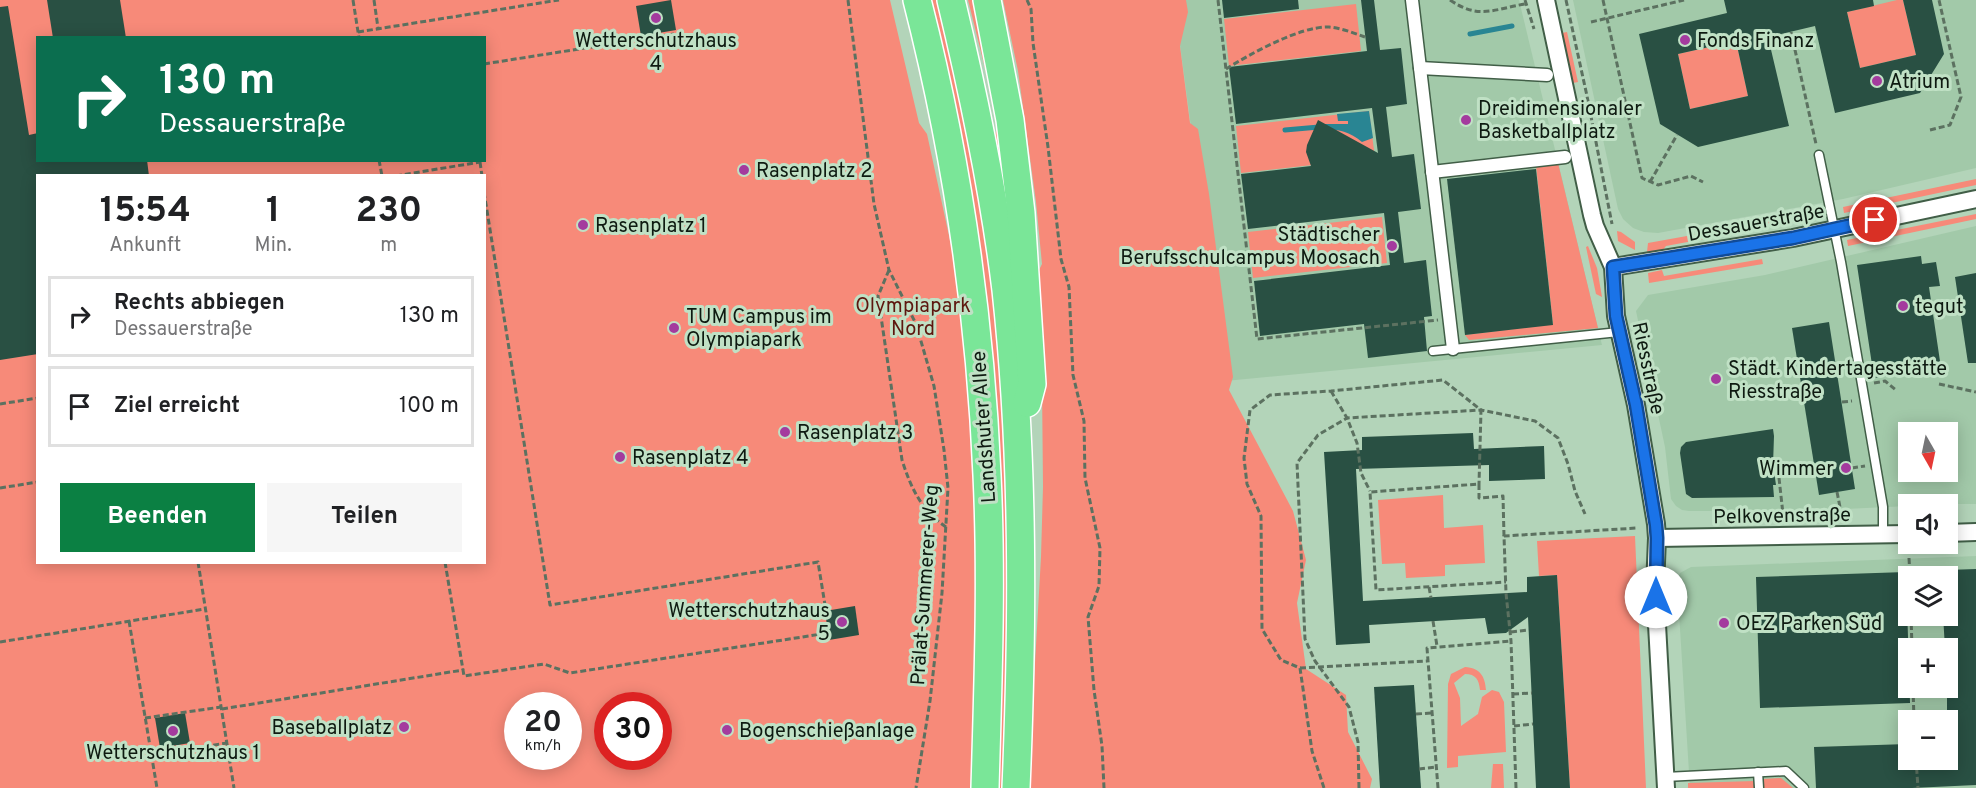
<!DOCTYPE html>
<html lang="de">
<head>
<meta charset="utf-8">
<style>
	body { margin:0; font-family:Overpass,sans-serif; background:#f6f6f6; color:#202124; height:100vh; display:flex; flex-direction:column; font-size:22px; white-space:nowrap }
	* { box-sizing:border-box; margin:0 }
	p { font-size:20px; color:#757577 }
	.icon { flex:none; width:33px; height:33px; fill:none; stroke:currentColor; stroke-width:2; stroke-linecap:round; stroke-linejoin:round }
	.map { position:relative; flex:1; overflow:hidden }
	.side { position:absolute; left:36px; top:174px; width:450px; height:390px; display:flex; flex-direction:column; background:#fff; border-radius:0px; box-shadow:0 3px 15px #0003 }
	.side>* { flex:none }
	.hud { position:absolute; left:36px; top:36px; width:450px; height:126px; border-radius:0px; box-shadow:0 3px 15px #0003; background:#0b6e4f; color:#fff; overflow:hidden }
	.needle { width:39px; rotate:171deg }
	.fabs { position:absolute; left:1898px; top:422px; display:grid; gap:12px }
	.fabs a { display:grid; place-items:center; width:60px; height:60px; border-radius:0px; background:#fff; box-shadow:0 3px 15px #0003; font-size:30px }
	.speed { position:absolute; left:504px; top:692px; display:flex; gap:12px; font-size:30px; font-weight:700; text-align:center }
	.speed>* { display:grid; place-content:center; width:78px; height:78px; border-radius:50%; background:#fff; box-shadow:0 3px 15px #0003; line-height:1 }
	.speed small { font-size:15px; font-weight:400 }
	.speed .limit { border:9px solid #d22; background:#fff; color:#111 }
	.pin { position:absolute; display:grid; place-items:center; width:51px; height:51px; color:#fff; margin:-26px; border:3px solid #fff; border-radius:50%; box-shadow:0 2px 6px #0007 }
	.me { position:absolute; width:66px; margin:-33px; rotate:0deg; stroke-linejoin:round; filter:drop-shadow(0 0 4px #0008) }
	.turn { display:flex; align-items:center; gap:21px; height:126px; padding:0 24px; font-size:27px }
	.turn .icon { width:78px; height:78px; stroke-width:2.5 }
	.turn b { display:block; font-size:42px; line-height:51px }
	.eta { display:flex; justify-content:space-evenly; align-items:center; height:102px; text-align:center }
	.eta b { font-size:36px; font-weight:700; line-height:42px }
	.primary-button { display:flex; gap:12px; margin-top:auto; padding:12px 24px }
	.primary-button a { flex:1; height:69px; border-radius:0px; background:#0b8043; color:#fff; font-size:24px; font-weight:700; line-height:69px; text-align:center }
	.primary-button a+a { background:#f6f6f6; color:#202124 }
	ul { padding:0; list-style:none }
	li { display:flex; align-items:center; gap:18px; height:81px; margin:0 12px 9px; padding:0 12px; border:3px solid #e0e0e0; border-radius:0px }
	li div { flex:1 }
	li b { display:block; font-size:22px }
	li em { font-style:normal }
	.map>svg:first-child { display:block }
	.built { fill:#a2c9a9; fill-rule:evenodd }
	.green { fill:#f78a79; fill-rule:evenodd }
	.water { fill:#298593 }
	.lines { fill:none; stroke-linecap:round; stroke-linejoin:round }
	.stream { stroke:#298593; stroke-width:5 }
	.building { fill:#295043; fill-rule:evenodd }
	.service-casing { stroke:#415e47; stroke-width:11 }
	.pedestrian-casing { stroke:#415e47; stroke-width:15 }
	.minor-casing { stroke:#415e47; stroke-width:20 }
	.trunk-casing { stroke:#fff; stroke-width:30 }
	.path { stroke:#5c7160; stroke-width:3; stroke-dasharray:6 3; stroke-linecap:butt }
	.service { stroke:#fff; stroke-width:8 }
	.pedestrian { stroke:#fff; stroke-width:12 }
	.minor { stroke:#fff; stroke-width:16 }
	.trunk { stroke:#7ae698; stroke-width:27 }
	.route-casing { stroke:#114b97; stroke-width:15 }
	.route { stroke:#1a73e8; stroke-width:10 }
	.poi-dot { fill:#a43b9e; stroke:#c0e1c5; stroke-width:2 }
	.labels { text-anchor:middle; stroke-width:6; stroke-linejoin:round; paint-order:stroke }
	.poi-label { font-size:20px; fill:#0e1a11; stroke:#c0e1c5; text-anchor:start }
	.street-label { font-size:20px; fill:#0e1a11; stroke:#c0e1c5 }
	.park-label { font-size:20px; fill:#5d170f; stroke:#c0e1c5 }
</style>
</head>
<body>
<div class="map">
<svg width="1976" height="788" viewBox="0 0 1976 788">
	<rect width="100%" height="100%" fill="#b3d4b9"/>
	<g class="built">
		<path d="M1174,0H1519L1602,345L1225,381Z"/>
		<path d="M1573,0H1976V168L1843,199L1658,233L1644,232L1633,228L1623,219L1618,209Z"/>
		<path d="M1976,226V504H1908V506L1803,511H1689L1682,510L1676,506L1671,499L1665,447L1636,311L1648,295L1765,275ZM1908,432H1947V471H1908Z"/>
		<path d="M1976,556V788H1690L1677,581L1680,573L1691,567ZM1908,576H1947V615H1908ZM1908,648H1947V687H1908ZM1908,720H1947V759H1908Z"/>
	</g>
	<g class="green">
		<path d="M0,0H890L919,123L927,134L956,268L964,321L976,503V655L972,788H0ZM38,38H484V160H38ZM38,176H484V562H38ZM518,705H568V756H518ZM608,705H658V756H608Z"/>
		<path d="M928,0H941L953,47L994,283L1008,481L1007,788H995L997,655Z"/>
		<path d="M968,0H977L991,64L1010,220L993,142L997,128L985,68Z"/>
		<path d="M1003,0H1186L1188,12L1180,46L1190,123L1198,129L1209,194L1233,377L1229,390L1293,511L1306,560L1297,603L1306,669L1346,695L1348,732L1372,779L1370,788H1028L1041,557L1043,487L1042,384L1036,276L1042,264L1036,202L1018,71Z"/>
		<path d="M1897,0H1903L1916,55L1860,68L1847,12Z"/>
		<path d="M1356,4L1361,51L1229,66L1224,19Z"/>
		<path d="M1567,32L1578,82L1573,83L1562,33Z"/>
		<path d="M1736,41L1748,96L1690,109L1678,54Z"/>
		<path d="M1369,111L1375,158L1241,173L1236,126Z"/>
		<path d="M1558,163L1598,328L1469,340L1465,335L1553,324L1536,165Z"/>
		<path d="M1976,179V185L1844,213L1843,207Z"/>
		<path d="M1821,212L1822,217L1666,246L1662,251L1647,252L1648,243Z"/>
		<path d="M1976,214V219L1848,246L1847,240Z"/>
		<path d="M1382,217L1387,263L1253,278L1248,232Z"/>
		<path d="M1617,231L1621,232L1635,242V250L1618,241Z"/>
		<path d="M1588,246L1597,268L1602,297L1596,294L1586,247Z"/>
		<path d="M1762,259L1763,264L1649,283L1648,273L1662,270L1664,276Z"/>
		<path d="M1443,495L1444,528L1483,525L1485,563L1445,565V576L1406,578L1405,563L1382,564L1378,500Z"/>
		<path d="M1635,536L1646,788H1570L1557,575L1539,576L1537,541Z"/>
		<path d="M1465,667C1480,668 1485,676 1486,690H1480C1479,680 1476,674 1465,674L1454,683L1460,698L1461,726L1478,714L1482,697L1492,690L1499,692L1504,702L1506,752L1458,756V767L1447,768L1448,684L1451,674Z"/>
		<path d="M1493,764H1503L1504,788H1491Z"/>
		<path d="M1781,778L1793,788H1764L1763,779Z"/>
		<path d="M1755,781V788H1688V783Z"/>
	</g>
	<path class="water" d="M1369,111L1373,138L1362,142C1350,132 1339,129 1323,129L1322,124H1348V121H1338L1337,114Z"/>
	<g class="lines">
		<g class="stream">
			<path d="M1470,34L1512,26"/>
			<path d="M1285,130L1319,127"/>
		</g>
	</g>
	<g class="building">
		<path d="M47,0H120L126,38H53Z"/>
		<path d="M671,0L676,30L641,36L636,6Z"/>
		<path d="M1222,0H1298L1299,9L1224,18Z"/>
		<path d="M1361,0H1374L1380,50L1401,48L1407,104L1386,107L1392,157L1414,154L1421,209L1398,212L1404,263L1426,260L1432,316L1424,317L1427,351L1368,358L1364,324L1260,336L1254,281L1390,265L1384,213L1248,229L1241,174L1311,166L1306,152L1307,145L1318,120L1378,153L1372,108L1236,124L1229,67L1367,51Z"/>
		<path d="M1724,0H1873L1874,6L1847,12L1860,68L1916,55L1903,0H1932L1944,54L1920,93L1835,113L1815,26L1768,37L1789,126L1698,147L1660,124L1639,34L1727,13ZM1736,41L1748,96L1690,109L1678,54Z"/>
		<path d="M8,6L29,135L38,133V160H147L149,176H38V354L0,360V7Z"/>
		<path d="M1536,169L1553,325L1465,335L1447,179Z"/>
		<path d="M1921,256L1922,264L1936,262L1940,286L1929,287L1941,368L1874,378L1857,265Z"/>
		<path d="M1976,273V363H1968L1955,277Z"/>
		<path d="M1829,322L1855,489L1819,495L1792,328Z"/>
		<path d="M1773,429L1774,436L1773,465L1776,485H1773L1774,497L1692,498L1686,494L1680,453L1681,447L1686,442Z"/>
		<path d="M1473,433L1474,449L1544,446L1545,479L1489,481V465L1356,469L1363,601L1527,592V577L1557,575L1570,788H1536L1528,617L1506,633L1488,634L1485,618L1369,625L1370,643L1336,645L1324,452L1362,450V437Z"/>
		<path d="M1976,569V785L1912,788H1816L1814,747L1908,744V759H1947V648H1945L1943,615H1947V570Z"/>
		<path d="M1906,572L1910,703L1760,708L1756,577Z"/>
		<path d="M855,606L859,635L829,640L825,611Z"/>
		<path d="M1414,685L1421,788H1380L1374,687Z"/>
		<path d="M185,713L190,743L160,748L155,718Z"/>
	</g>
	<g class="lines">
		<g class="service-casing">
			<g id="service">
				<path d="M1819,155L1841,262L1883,507V534"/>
				<path d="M1433,351L1619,332"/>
				<path d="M1758,772L1759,788"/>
				<path d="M1665,777L1786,771L1804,788"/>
			</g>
		</g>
		<g class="pedestrian-casing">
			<g id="pedestrian">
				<path d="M1412,0L1453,349"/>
				<path d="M1420,68L1547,75"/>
				<path d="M1432,172L1565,157"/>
			</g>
		</g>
		<g class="minor-casing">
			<g id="minor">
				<path d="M1546,0L1592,215L1595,226L1613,267L1616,316L1636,405L1656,524L1657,538L1655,588L1666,788"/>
				<path d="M1613,267L1793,238L1976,199"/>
				<path d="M1947,533L1976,532"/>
				<path d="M1657,538L1908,534"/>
			</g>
		</g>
		<g class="trunk-casing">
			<g id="trunk">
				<path d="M917,0C957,156 980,314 987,475C992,579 988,684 985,788"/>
				<path d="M951,0C974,96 994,192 1006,290C1024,455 1023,622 1016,788"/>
				<path d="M987,0L1010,120L1021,213L1032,384L1027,403"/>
			</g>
		</g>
		<g class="path">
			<path d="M353,0L359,38"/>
			<path d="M374,0L378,28"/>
			<path d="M848,0L874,204L889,270L916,324L934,386L944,450L948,488L942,593L930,701L916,788"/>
			<path d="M1027,0L1031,9L1033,43L1048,147L1061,259L1069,287L1073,375L1084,421L1085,478L1100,548L1099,586L1088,617L1094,690L1102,746L1104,788"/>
			<path d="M1218,0L1257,339L1438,320"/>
			<path d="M1450,0C1479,20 1494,9 1525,4"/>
			<path d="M1525,0L1534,29"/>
			<path d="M1566,0L1587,96L1612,224"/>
			<path d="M1603,0L1642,178L1658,185L1691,176L1703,182"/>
			<path d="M1591,22L1684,0"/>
			<path d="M358,32L559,0"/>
			<path d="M1791,32L1816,144"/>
			<path d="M484,64L674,34"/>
			<path d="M1226,69C1250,54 1300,26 1329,27C1341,28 1354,33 1365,37"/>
			<path d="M1930,130L1950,125L1961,97L1939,0"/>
			<path d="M379,160L382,176"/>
			<path d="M480,162L482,176"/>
			<path d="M396,176L480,162"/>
			<path d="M1650,182L1677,135"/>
			<path d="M484,192L550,605L818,562L826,611"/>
			<path d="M889,270L878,296L902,460C911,488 921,510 946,527"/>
			<path d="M1874,383L1885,381L1897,391"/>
			<path d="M1939,384L1976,392"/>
			<path d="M1331,391L1347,418L1357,443L1361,473L1370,491"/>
			<path d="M1842,402L1852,401"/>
			<path d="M0,404L38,398"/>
			<path d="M1852,468L1865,466"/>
			<path d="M1778,469L1783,514"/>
			<path d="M0,488L38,482"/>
			<path d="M1837,492L1841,512"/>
			<path d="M1504,536L1503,496L1479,498V484L1370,492L1376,590L1506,582"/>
			<path d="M1909,558L1910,576"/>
			<path d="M198,562L234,788"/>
			<path d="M445,562L463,670"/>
			<path d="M1429,587L1431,598"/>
			<path d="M1911,615L1912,648"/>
			<path d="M129,621L157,788"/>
			<path d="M1433,621L1437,646"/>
			<path d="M1511,632L1529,630"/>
			<path d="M0,642L205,609"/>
			<path d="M1300,668L1427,661"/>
			<path d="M1913,687L1914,720"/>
			<path d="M1513,694L1532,693"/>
			<path d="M222,709L463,670L464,676L544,664L570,673L828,633"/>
			<path d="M1416,714L1432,713"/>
			<path d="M145,718L221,707"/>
			<path d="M1514,726L1533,724"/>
			<path d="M151,755L227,743"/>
			<path d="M1916,759L1918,788"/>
			<path d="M1419,769L1436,767"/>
			<path d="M1324,788L1312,751L1300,668L1281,660L1262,629L1261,516L1247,484L1244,458L1250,410L1270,395L1331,391L1443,380L1481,410L1479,484"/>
			<path d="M1359,788L1358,742L1349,707L1315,661L1305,639L1297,463L1318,435L1347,418L1481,410L1535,421L1558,438L1568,464L1575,491L1585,514"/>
			<path d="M1438,788L1427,648L1511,641"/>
			<path d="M1516,788L1511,641L1506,593L1504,536L1637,528"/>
		</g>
		<use href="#service" class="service"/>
		<use href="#pedestrian" class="pedestrian"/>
		<use href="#minor" class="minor"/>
		<use href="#trunk" class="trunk"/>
	</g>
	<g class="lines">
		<g class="route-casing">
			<path id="route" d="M1656,597L1657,538L1656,525L1636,405L1616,316L1613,267L1793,238L1875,220"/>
		</g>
		<use href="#route" class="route"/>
	</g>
	<g class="poi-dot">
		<circle cx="656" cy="18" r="6"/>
		<circle cx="1685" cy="40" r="6"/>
		<circle cx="1877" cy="81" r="6"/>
		<circle cx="1466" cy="120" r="6"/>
		<circle cx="744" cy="170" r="6"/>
		<circle cx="583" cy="225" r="6"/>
		<circle cx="1392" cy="246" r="6"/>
		<circle cx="1903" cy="306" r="6"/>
		<circle cx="674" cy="328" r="6"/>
		<circle cx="1716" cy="379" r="6"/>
		<circle cx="785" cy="432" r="6"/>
		<circle cx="620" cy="457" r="6"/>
		<circle cx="1846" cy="468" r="6"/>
		<circle cx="842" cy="622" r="6"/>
		<circle cx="1724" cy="623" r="6"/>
		<circle cx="404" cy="727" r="6"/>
		<circle cx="727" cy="730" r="6"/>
		<circle cx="173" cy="731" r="6"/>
	</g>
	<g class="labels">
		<g class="poi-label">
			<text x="656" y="47" text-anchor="middle">Wetterschutzhaus<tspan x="656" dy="23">4</tspan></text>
			<text x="1697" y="47">Fonds Finanz</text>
			<text x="1889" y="88">Atrium</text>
			<text x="1478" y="115">Dreidimensionaler<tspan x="1478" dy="23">Basketballplatz</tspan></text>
			<text x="756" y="177">Rasenplatz 2</text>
			<text x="595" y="232">Rasenplatz 1</text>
			<text x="1380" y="241" text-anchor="end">Städtischer<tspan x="1380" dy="23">Berufsschulcampus Moosach</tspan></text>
			<text x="1915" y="313">tegut</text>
			<text x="686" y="323">TUM Campus im<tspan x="686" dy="23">Olympiapark</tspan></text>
			<text x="1728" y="375">Städt. Kindertagesstätte<tspan x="1728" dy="23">Riesstraße</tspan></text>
			<text x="797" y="439">Rasenplatz 3</text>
			<text x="632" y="464">Rasenplatz 4</text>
			<text x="1834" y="475" text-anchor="end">Wimmer</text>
			<text x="830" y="617" text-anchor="end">Wetterschutzhaus<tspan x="830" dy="23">5</tspan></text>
			<text x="1736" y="630">OEZ Parken Süd</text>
			<text x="392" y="734" text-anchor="end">Baseballplatz</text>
			<text x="739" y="737">Bogenschießanlage</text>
			<text x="173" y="759" text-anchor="middle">Wetterschutzhaus 1</text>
		</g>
		<g class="street-label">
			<text transform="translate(1756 222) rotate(-10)" y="7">Dessauerstraße</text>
			<text transform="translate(1649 368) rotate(78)" y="7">Riesstraße</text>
			<text transform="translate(983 427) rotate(-94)" y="7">Landshuter Allee</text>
			<text transform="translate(1782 515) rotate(-1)" y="7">Pelkovenstraße</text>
			<text transform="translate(924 585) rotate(-86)" y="7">Prälat-Summerer-Weg</text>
		</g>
		<g class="park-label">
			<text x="913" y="312">Olympiapark<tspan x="913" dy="23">Nord</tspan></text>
		</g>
	</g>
</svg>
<div class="fabs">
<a><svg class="needle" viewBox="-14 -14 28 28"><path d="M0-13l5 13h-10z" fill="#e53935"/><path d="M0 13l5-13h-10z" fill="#757577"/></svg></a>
<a><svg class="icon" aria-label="sound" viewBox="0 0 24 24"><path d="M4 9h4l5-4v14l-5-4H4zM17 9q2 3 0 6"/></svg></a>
<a><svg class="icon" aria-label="layers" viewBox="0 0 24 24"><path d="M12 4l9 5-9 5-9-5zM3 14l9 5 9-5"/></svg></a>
<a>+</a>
<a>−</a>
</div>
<div class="speed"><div>20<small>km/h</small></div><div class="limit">30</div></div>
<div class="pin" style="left:1875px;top:220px;background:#d93025"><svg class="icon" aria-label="arrive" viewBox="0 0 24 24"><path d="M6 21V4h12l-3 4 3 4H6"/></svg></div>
<svg class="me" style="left:1656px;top:597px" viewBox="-20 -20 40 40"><circle r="19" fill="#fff"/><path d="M0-13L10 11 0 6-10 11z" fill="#1a73e8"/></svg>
<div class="hud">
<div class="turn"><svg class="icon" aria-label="right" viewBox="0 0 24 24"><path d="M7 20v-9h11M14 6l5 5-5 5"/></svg><div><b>130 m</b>Dessauerstraße</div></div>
</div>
<section class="side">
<div class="eta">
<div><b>15:54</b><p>Ankunft</p></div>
<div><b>1</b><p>Min.</p></div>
<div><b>230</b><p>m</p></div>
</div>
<ul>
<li><svg class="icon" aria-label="right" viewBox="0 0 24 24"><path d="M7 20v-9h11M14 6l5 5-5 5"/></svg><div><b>Rechts abbiegen</b><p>Dessauerstraße</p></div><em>130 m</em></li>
<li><svg class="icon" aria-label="arrive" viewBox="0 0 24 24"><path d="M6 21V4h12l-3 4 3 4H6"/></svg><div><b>Ziel erreicht</b></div><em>100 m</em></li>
</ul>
<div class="primary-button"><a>Beenden</a><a>Teilen</a></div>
</section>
</div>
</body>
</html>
